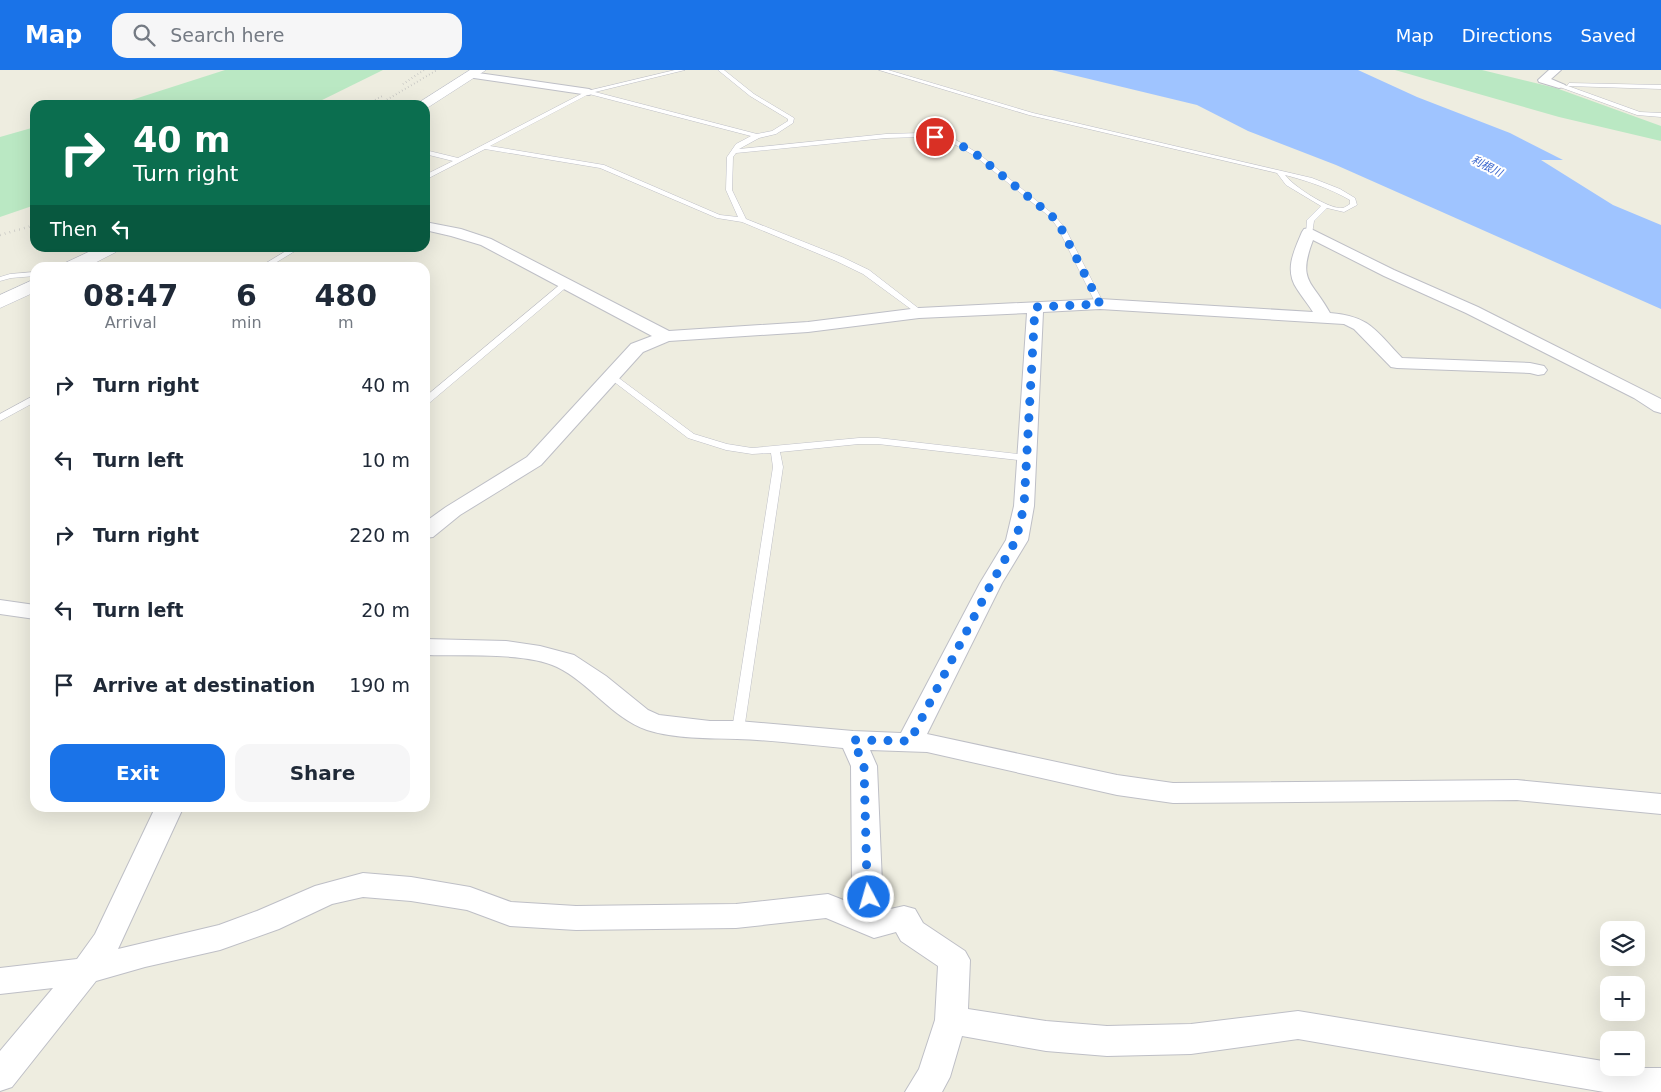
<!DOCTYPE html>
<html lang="en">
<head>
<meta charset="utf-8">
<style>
	body { margin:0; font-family:"DejaVu Sans","Noto Sans JP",sans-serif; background:#f6f6f7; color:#1f2937; height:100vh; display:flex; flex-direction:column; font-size:19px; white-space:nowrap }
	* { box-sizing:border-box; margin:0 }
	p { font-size:16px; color:#747a83 }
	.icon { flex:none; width:28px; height:28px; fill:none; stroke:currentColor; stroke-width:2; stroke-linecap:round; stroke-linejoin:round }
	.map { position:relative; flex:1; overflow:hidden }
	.sheet { position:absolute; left:30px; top:192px; width:400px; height:550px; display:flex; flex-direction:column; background:#fff; border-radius:15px; box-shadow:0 5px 20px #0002 }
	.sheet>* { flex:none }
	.guide { position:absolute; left:30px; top:30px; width:400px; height:152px; border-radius:15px; box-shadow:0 5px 20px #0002; background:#0b6e4f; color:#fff; overflow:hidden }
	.controls { position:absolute; left:1600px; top:851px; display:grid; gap:10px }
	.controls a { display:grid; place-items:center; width:45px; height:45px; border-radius:10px; background:#fff; box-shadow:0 5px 20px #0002; font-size:25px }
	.pin { position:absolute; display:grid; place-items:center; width:42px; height:42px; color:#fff; margin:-21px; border:2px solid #fff; border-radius:50%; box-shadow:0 1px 5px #0007 }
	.me { position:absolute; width:55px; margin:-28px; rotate:354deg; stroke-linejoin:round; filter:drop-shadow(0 0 4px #0008) }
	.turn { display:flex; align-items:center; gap:18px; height:105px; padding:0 20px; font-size:22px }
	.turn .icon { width:65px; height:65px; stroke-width:2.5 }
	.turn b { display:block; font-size:35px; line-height:42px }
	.then { display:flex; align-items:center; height:48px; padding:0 20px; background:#0003; gap:10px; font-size:19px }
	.eta { display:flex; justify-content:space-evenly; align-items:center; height:85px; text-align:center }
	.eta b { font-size:30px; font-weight:700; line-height:35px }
	.button { display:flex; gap:10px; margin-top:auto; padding:10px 20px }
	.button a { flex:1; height:58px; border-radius:15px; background:#1a73e8; color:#fff; font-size:20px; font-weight:700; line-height:58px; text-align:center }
	.button a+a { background:#f6f6f7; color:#1f2937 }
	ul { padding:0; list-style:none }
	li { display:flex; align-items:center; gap:15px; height:75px; padding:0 20px }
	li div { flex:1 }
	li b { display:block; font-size:19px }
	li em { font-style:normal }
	header { display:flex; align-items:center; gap:30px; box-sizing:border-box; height:70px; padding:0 25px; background:#1a73e8; color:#fff }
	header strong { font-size:24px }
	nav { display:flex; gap:28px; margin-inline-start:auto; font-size:18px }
	.search { width:350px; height:45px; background:#f6f6f7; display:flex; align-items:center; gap:12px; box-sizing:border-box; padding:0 18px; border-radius:15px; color:#747a83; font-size:19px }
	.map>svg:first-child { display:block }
	.green { fill:#bae8c3 }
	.water { fill:#9fc4ff }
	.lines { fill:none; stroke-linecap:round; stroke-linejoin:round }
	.service-casing { stroke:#bebfc6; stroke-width:1 }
	.minor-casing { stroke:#bebfc6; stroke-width:2 }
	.secondary-casing { stroke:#bdbfc8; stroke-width:1 }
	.service { fill:#fff; fill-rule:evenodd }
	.minor { fill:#fff; fill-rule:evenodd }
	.secondary { fill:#fff; fill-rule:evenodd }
	.rail-far1 { stroke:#b5b5b6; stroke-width:2; stroke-dasharray:0.5 3; stroke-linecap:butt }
	.rail { stroke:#b5b5b6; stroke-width:2.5; stroke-dasharray:0.5 4.5; stroke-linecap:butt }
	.route { stroke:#1a73e8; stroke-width:9; stroke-dasharray:0 16.2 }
	.labels { text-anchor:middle; stroke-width:4; stroke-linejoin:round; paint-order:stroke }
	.far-water-label { font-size:11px; font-style:italic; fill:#3865cd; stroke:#fff }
</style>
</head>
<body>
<header>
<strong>Map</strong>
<div class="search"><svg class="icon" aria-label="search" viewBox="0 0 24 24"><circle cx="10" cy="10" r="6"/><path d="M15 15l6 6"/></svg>Search here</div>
<nav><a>Map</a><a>Directions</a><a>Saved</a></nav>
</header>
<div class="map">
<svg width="1661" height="1022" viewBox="0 0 1661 1022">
	<rect width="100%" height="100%" fill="#eeede0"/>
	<g class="green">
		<path d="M225,0H383L312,35H116Z"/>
		<path d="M1395,0H1482L1556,18L1661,56V71L1559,47Z"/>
		<path d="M35,57V135L0,147V67Z"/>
	</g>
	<path class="water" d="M1052,0H1358L1417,27L1510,63L1563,90H1541L1613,135L1661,155V239L1336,95L1248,61L1197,35Z"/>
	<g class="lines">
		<g class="service-casing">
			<g id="service">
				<path d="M675,0H685L595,22L757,64L772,61L788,51V49L750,26L718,0H724L754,24L794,48L793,53L776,64L759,68L739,79L886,64L921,63L951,67L979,84L1054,145L1065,158L1104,234L1100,236L1096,234L1058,158L1050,147L975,86L947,70L921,67L886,68L736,83L733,87L732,120L746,149L842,187L869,200L922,241V245H919L863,204L836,191L742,152L717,148L600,98L485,79L425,110V105L453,91L425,84V80L458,88L587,21ZM589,24L751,66L736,74L727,87L726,120L738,147L720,145L604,95L490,76Z"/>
				<path d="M879,0H888L1033,43L1312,108L1340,119L1355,128L1357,135L1344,142L1327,138L1314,151L1312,164H1306L1307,150L1321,136L1286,115L1277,103L1029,45ZM1285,105C1308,111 1329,118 1350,130V134C1348,135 1346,137 1343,138C1329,140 1293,116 1285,105Z"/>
				<path d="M1559,13L1567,16L1569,13L1661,15V19L1568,16L1640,42L1661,43V47L1637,45L1557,16Z"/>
				<path d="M291,178H300L267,198H258Z"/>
				<path d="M35,202V206L11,208L0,211V207L10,204Z"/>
				<path d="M562,213L569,215L428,334L425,335V327Z"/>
				<path d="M612,303L694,364L727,374L752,378L859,368H878L1026,385L1031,388L1026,391L878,374H859L780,382L783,397L744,660L743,663H733L732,660L773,397L771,383L752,384L726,380L688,368L609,308V304Z"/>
				<path d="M35,325V332L0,351V344Z"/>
			</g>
		</g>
		<g class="minor-casing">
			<g id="minor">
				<path d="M1549,0H1561L1551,9L1565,15L1563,17L1559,18L1539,12L1538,10Z"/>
				<path d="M471,2L589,19L595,22L589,25L467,7L466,5L467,3Z"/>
				<path d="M425,152L461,159L491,169L669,261L808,252L919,238L1100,229L1313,242C1308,234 1302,227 1297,219C1284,200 1294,181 1302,162L1304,159L1309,158L1394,200L1478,237L1661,329V343L1654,341L1634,328L1466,243L1384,206L1313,170C1297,212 1312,210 1330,243C1370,246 1376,261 1402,288L1530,293L1544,296L1547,300L1544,304L1538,305L1530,303L1397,298L1391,297L1354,259L1344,254L1100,239L1043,242L1034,436L1028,470L1002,513L927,664L1117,705L1173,713L1517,710L1661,724V744L1517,730L1173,733L1117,725L927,682L870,680L877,696L882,813L886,840L904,836L915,839L923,853L965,881L970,890L968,939L1046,951L1107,956L1191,954L1298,941L1609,992V998H1661V1022H1604L1298,969L1191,984L1107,986L1046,981L962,966L950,1007L942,1022H905L919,999L935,950L938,896L901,871L896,862L874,868L826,848L736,858L576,860L510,856L467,840L411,831L363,827L332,834L279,859L220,880L145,897L96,911L12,1017L0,1021V981L53,918L0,924V898L77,889L95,864L155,738H183L118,879L219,855L257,841L315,816L363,803L411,807L470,817L511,832L576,836L736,834L828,824L856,835L852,813L851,696L843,678C808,675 773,670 737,669C708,668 675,669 647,660C612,648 590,613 557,597C527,582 459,586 425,585V569L506,571L540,576L574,585L606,606L648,640L659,645L710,651H738L853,661L901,663L980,513L1006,470L1014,436L1027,243L919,248L808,262L669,271L643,282L541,395L460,445L433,467L425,468V452L446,437L527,387L631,274L652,266L481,175L451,166L425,160Z"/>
				<path d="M0,530L35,535V549L0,544Z"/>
			</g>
		</g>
		<g class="secondary-casing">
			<g id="secondary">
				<path d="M470,0H486L427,38H425V35H415Z"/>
				<path d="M97,178H119L116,182L85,198H61L63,194Z"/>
				<path d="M35,209V222L0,238V225Z"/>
			</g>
		</g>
		<use href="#service" class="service"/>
		<use href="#minor" class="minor"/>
		<use href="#secondary" class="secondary"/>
		<g class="rail-far1">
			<path d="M403,14L424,0"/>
			<path d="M366,35L384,25"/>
			<path d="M378,35L437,0"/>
		</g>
		<path class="rail" d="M0,165L35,155"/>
	</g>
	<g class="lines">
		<path class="route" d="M869,827L867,813L864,696L853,670L910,671L991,514L1016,470L1024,436L1035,237L1100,234L1061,158L1052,146L977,85L949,68L935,67"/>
	</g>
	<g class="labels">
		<g class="far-water-label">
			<text transform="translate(1487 96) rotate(27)" y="4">利根川</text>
		</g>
	</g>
</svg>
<div class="controls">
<a><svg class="icon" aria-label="layers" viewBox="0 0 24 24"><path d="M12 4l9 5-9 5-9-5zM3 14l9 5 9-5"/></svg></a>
<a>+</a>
<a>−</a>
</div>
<div class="pin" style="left:935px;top:67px;background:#d93025"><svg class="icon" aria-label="arrive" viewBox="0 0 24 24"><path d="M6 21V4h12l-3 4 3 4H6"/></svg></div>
<svg class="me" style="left:869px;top:827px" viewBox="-20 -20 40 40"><circle r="17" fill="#1a73e8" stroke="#fff" stroke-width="3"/><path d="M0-11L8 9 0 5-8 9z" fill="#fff"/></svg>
<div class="guide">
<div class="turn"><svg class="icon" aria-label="right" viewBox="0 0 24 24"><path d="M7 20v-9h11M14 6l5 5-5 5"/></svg><div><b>40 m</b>Turn right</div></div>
<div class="then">Then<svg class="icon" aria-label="left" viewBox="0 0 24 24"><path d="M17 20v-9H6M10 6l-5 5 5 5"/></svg></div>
</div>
<section class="sheet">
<div class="eta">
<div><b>08:47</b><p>Arrival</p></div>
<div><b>6</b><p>min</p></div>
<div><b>480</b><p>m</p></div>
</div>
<ul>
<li><svg class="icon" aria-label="right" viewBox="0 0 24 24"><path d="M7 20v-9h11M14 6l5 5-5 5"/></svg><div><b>Turn right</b></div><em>40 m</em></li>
<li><svg class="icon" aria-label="left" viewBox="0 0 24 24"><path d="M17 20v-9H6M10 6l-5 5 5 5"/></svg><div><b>Turn left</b></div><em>10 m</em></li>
<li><svg class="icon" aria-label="right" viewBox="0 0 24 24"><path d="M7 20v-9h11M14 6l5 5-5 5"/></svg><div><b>Turn right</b></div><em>220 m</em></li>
<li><svg class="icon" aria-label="left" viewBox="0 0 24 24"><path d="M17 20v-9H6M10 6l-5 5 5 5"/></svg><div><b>Turn left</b></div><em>20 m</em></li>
<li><svg class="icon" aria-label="arrive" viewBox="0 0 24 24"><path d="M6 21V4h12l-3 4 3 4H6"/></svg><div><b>Arrive at destination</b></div><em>190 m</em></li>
</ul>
<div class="button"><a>Exit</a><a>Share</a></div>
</section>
</div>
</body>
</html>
